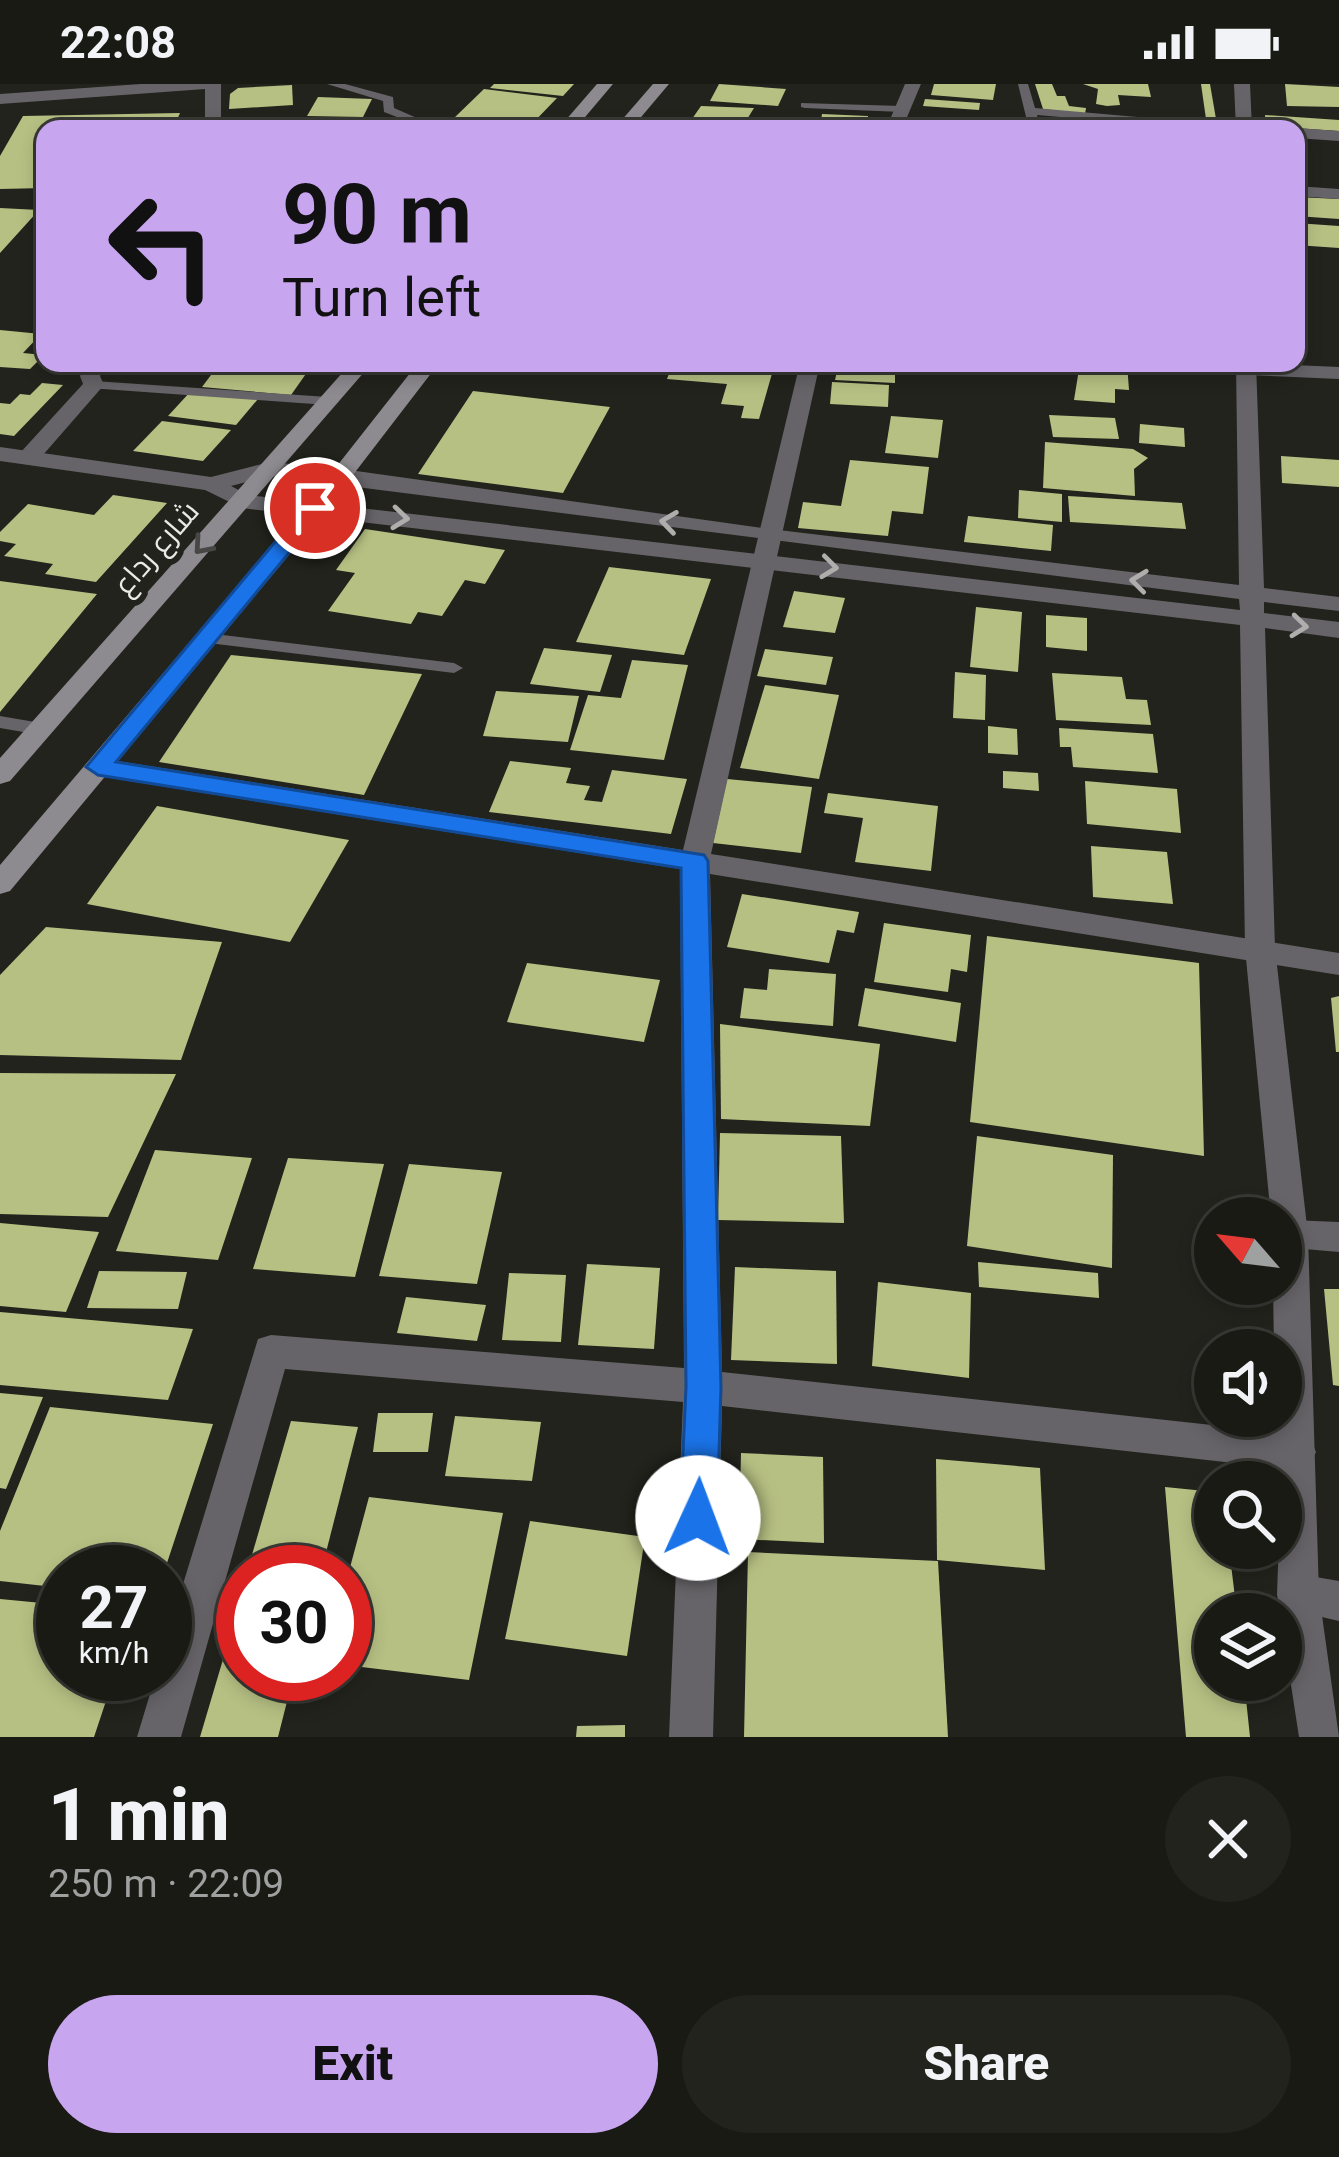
<!DOCTYPE html>
<html lang="en">
<head>
<meta charset="utf-8">
<style>
	body { margin:0; font-family:Roboto,Cairo,sans-serif; background:#23231e; color:#f1f3f6; height:100vh; display:flex; flex-direction:column; font-size:45px; white-space:nowrap }
	* { box-sizing:border-box; margin:0 }
	p { font-size:39px; color:#9fa1a0 }
	.icon { flex:none; width:66px; height:66px; fill:none; stroke:currentColor; stroke-width:2; stroke-linecap:round; stroke-linejoin:round }
	.map { position:relative; height:1653px; overflow:hidden }
	.panel { display:flex; flex-direction:column; background:#1a1a15; flex:1 }
	.panel>* { flex:none }
	.top-card { position:absolute; left:36px; top:36px; width:1269px; height:252px; border-radius:24px; box-shadow:0 6px 18px #0003,0 0 0 3px #383834; background:#c8a6ef; color:#111; overflow:hidden }
	.needle { width:78px; rotate:298deg }
	.fabs { position:absolute; left:1194px; top:1113px; display:grid; gap:24px }
	.fabs a { display:grid; place-items:center; width:108px; height:108px; border-radius:50%; background:#1a1a15; box-shadow:0 6px 18px #0003,0 0 0 3px #383834; font-size:60px }
	.speed { position:absolute; left:36px; top:1461px; display:flex; gap:24px; font-size:60px; font-weight:700; text-align:center }
	.speed>* { display:grid; place-content:center; width:156px; height:156px; border-radius:50%; background:#1a1a15; box-shadow:0 6px 18px #0003,0 0 0 3px #383834; line-height:1 }
	.speed small { font-size:30px; font-weight:400 }
	.speed .limit { border:18px solid #d22; background:#fff; color:#111 }
	.pin { position:absolute; display:grid; place-items:center; width:102px; height:102px; color:#fff; margin:-51px; border:6px solid #fff; border-radius:50%; box-shadow:0 3px 12px #0007 }
	.me { position:absolute; width:132px; margin:-66px; rotate:2deg; stroke-linejoin:round; filter:drop-shadow(0 0 9px #0008) }
	.turn { display:flex; align-items:center; gap:42px; height:252px; padding:0 48px; font-size:54px }
	.turn .icon { width:156px; height:156px; stroke-width:2.5 }
	.turn b { display:block; font-size:84px; line-height:102px }
	.round { display:grid; place-items:center; flex:none; width:126px; height:126px; border-radius:63px; background:#23231e }
	.headline { display:flex; align-items:center; justify-content:space-between; height:204px; padding:0 48px }
	h1 { font-size:72px; font-weight:800; line-height:90px }
	.action { display:flex; gap:24px; margin-top:auto; padding:24px 48px }
	.action a { flex:1; height:138px; border-radius:72px; background:#c8a6ef; color:#111; font-size:48px; font-weight:800; line-height:138px; text-align:center }
	.action a+a { background:#23231e; color:#f1f3f6 }
	.status { display:flex; justify-content:space-between; align-items:center; height:84px; padding:0 60px; background:#1a1a15; direction:ltr }
	.status svg { height:33px; fill:currentColor }
	.map>svg:first-child { display:block }
	.building { fill:#b7c083 }
	.lines { fill:none; stroke-linecap:round; stroke-linejoin:round }
	.service { fill:#666468; fill-rule:evenodd }
	.minor { fill:#666468; fill-rule:evenodd }
	.tertiary { fill:#666468; fill-rule:evenodd }
	.secondary { fill:#8d8a90; fill-rule:evenodd }
	.oneway { stroke:#afaead }
	.oneway2 { stroke:#474745 }
	.route { fill:#1a73e8; stroke:#114b97; stroke-width:3 }
	.labels { text-anchor:middle; stroke-width:12; stroke-linejoin:round; paint-order:stroke }
	.street-label { font-size:30px; fill:#eaebe6; stroke:#22231c }
</style>
</head>
<body>
<div class="status"><b>22:08</b><svg viewBox="0 0 49 12"><path d="M0 12V9h3v3zM5 12V6h3v6zM10 12V3h3v9zM15 12V0h3v12zM26 1h20v11H26zM47 4h2v5h-2z"/></svg></div>
<div class="map">
<svg width="1339" height="1653" viewBox="0 0 1339 1653">
	<rect width="100%" height="100%" fill="#22231c"/>
	<g class="building">
		<path d="M494,0H574L563,12L490,4Z"/>
		<path d="M719,0L786,5L778,22L710,17Z"/>
		<path d="M934,0H996L993,16L931,11Z"/>
		<path d="M1035,0H1052L1057,12H1065L1069,22L1086,24L1085,30L1043,25Z"/>
		<path d="M1083,0H1148L1151,13L1118,11L1120,21L1107,22L1096,20L1098,5Z"/>
		<path d="M1201,0H1210L1216,35H1206Z"/>
		<path d="M1285,0L1339,3V23L1287,22Z"/>
		<path d="M292,1L293,21L229,25L230,10L238,4Z"/>
		<path d="M484,5L557,14L529,43L453,35Z"/>
		<path d="M318,13L372,15L363,33L307,32Z"/>
		<path d="M925,15L980,19L979,26L923,22Z"/>
		<path d="M701,22L754,24L741,45H685Z"/>
		<path d="M180,29L173,45H45V104L0,105V72L23,32Z"/>
		<path d="M822,30L868,32L867,45L820,44Z"/>
		<path d="M1265,31L1339,36V47L1266,42Z"/>
		<path d="M914,33L962,36L961,45H912Z"/>
		<path d="M968,34L1017,37L1016,45H967Z"/>
		<path d="M1296,113L1339,115V135L1296,132Z"/>
		<path d="M0,124L39,126L0,169Z"/>
		<path d="M1296,139L1339,142V164L1296,161Z"/>
		<path d="M0,246L41,250L23,269L44,271L30,285L0,283Z"/>
		<path d="M220,279L308,287L291,311L202,303Z"/>
		<path d="M673,279H775L759,335L741,334L744,322L721,320L727,300L667,295Z"/>
		<path d="M839,279H937V289L845,284L895,289V299L835,296Z"/>
		<path d="M1080,279H1127L1129,306L1115,305V319L1074,316Z"/>
		<path d="M832,298L889,301L888,323L830,320Z"/>
		<path d="M42,299L63,301L14,352L0,350V319L10,320L20,310L30,311Z"/>
		<path d="M191,307L258,315L236,341L168,332Z"/>
		<path d="M473,307L610,323L563,409L418,390Z"/>
		<path d="M1049,331L1115,334L1119,355L1053,353Z"/>
		<path d="M891,332L943,336L938,374L885,369Z"/>
		<path d="M162,337L231,346L203,377L133,367Z"/>
		<path d="M1140,340L1184,344L1185,363L1139,359Z"/>
		<path d="M1045,358L1133,365L1148,374L1134,385L1135,412L1043,404Z"/>
		<path d="M1281,372L1339,376V403L1282,399Z"/>
		<path d="M850,376L929,383L923,430L892,427L888,452L798,444L803,418L841,422Z"/>
		<path d="M1019,406L1062,410V438L1018,434Z"/>
		<path d="M113,411L167,419L96,498L45,490L53,480L4,472L16,460L0,457V448L28,420L94,431Z"/>
		<path d="M1068,412L1182,419L1186,445L1070,438Z"/>
		<path d="M968,432L1053,441L1051,467L964,458Z"/>
		<path d="M365,445L505,466L485,500L465,496L442,532L418,528L411,540L328,527L355,489L336,486Z"/>
		<path d="M609,483L711,495L684,571L576,558Z"/>
		<path d="M0,497L97,510L0,628Z"/>
		<path d="M794,507L845,514L835,549L783,543Z"/>
		<path d="M976,523L1022,528L1018,588L970,583Z"/>
		<path d="M1046,531L1087,534V567L1046,563Z"/>
		<path d="M544,564L612,571L600,608L530,600Z"/>
		<path d="M765,565L833,573L826,601L757,592Z"/>
		<path d="M231,571L422,590L364,711L159,678Z"/>
		<path d="M632,576L688,581L664,676L570,666L588,611L621,614Z"/>
		<path d="M955,588L986,591L985,636L953,634Z"/>
		<path d="M1052,589L1122,593L1126,615L1147,616L1151,641L1056,636Z"/>
		<path d="M765,601L839,611L819,695L740,684Z"/>
		<path d="M496,607L579,612L568,658L483,652Z"/>
		<path d="M988,642L1017,645L1018,671L988,669Z"/>
		<path d="M1059,644L1153,650L1158,689L1073,683L1071,663H1060Z"/>
		<path d="M510,677L571,684L566,699L590,702L584,716L602,718L612,686L687,695L671,750L489,728Z"/>
		<path d="M1003,687L1038,689L1039,707L1003,704Z"/>
		<path d="M727,695L812,703L801,769L713,759Z"/>
		<path d="M1085,697L1177,705L1181,749L1087,740Z"/>
		<path d="M828,709L938,722L931,787L855,778L863,734L824,729Z"/>
		<path d="M157,722L349,756L290,858L87,820Z"/>
		<path d="M1091,762L1167,768L1173,820L1093,813Z"/>
		<path d="M742,810L859,828L854,849L837,846L829,879L727,863Z"/>
		<path d="M884,839L971,851L967,888L951,885L948,908L874,898Z"/>
		<path d="M46,843L222,858L181,976L0,971V891Z"/>
		<path d="M987,852L1199,879L1204,1072L970,1038Z"/>
		<path d="M527,879L660,896L644,958L507,938Z"/>
		<path d="M769,885L836,890L833,942L740,934L744,904L767,906Z"/>
		<path d="M865,904L961,919L956,958L858,942Z"/>
		<path d="M1339,912V968H1336L1331,914Z"/>
		<path d="M720,940L880,960L870,1042L721,1035Z"/>
		<path d="M0,989L176,990L108,1133L0,1130Z"/>
		<path d="M720,1049L841,1052L844,1139L718,1136Z"/>
		<path d="M977,1052L1113,1071L1112,1184L967,1162Z"/>
		<path d="M155,1066L252,1074L218,1176L116,1167Z"/>
		<path d="M288,1074L384,1080L355,1193L253,1185Z"/>
		<path d="M409,1080L502,1088L477,1200L379,1192Z"/>
		<path d="M0,1139L99,1148L66,1228L0,1222Z"/>
		<path d="M978,1178L1098,1189L1099,1214L979,1203Z"/>
		<path d="M587,1180L660,1184L654,1265L578,1261Z"/>
		<path d="M735,1183L836,1187L837,1280L731,1276Z"/>
		<path d="M99,1187L187,1188L178,1225L87,1224Z"/>
		<path d="M509,1189L566,1191L561,1258L502,1256Z"/>
		<path d="M878,1198L971,1209L969,1294L872,1282Z"/>
		<path d="M1324,1205H1339V1302L1333,1301Z"/>
		<path d="M406,1213L486,1221L477,1257L397,1249Z"/>
		<path d="M0,1228L193,1245L168,1316L0,1301Z"/>
		<path d="M0,1309L43,1313L6,1405L0,1404Z"/>
		<path d="M50,1323L213,1340L164,1488H63V1504L0,1497V1447Z"/>
		<path d="M378,1329H433L428,1368H373Z"/>
		<path d="M455,1332L541,1338L532,1397L445,1392Z"/>
		<path d="M291,1337L358,1343L321,1488H247Z"/>
		<path d="M741,1369L823,1373L824,1459L739,1455Z"/>
		<path d="M936,1375L1040,1384L1045,1486L937,1476Z"/>
		<path d="M1165,1403L1215,1408V1464H1229L1237,1530H1215V1596H1244L1250,1653H1186Z"/>
		<path d="M369,1413L503,1429L469,1596L345,1581V1502Z"/>
		<path d="M530,1437L645,1453L627,1572L505,1555Z"/>
		<path d="M748,1468L938,1477L948,1653H744Z"/>
		<path d="M243,1508V1590H294L278,1653H200Z"/>
		<path d="M0,1515L63,1521V1590H115L94,1653H0Z"/>
		<path d="M625,1641V1653H576L577,1642Z"/>
	</g>
	<g class="lines">
		<g class="service">
			<path d="M327,0H345L393,13L394,24L417,34L507,42L513,45L415,40L384,28L383,17Z"/>
			<path d="M1018,0H1028L1035,24L1240,42L1246,45H1200L1037,31L1041,45H1029Z"/>
			<path d="M801,19L902,22L908,25L902,28L805,24L801,23Z"/>
			<path d="M94,297L328,313L335,317L328,321L89,304V298Z"/>
			<path d="M206,549L454,579L463,584L454,589L200,558V550Z"/>
			<path d="M0,632L41,639L50,645L41,651L0,644Z"/>
		</g>
		<g class="minor">
			<path d="M141,0H221V45H205V5L0,20V10Z"/>
			<path d="M905,0H921L902,45H886Z"/>
			<path d="M1296,44L1339,47V57L1296,54L1292,45Z"/>
			<path d="M1296,102L1339,105V115L1296,112Z"/>
			<path d="M86,279H106L100,292L104,301L36,379H20V369L83,300L80,292Z"/>
			<path d="M800,279H820L711,770L1339,869V891L710,790L722,1288L1296,1350L1310,1355L1316,1368L1310,1381L1296,1386L722,1322L713,1653H669L683,1318L285,1285L181,1653H137L156,1590H165V1559L258,1255L271,1251L684,1284L680,785L98,692L84,683L98,674L683,766Z"/>
			<path d="M1250,279L1339,283V295L1246,291L1236,285Z"/>
			<path d="M1290,1136L1339,1138V1168L1281,1163V1139Z"/>
			<path d="M1298,1490L1339,1497V1537L1283,1524L1277,1510L1283,1496Z"/>
		</g>
		<g class="tertiary">
			<path d="M1234,0H1250L1252,45H1236Z"/>
			<path d="M1236,279H1256L1264,504L1339,513V527L1264,518V529L1339,538V554L1265,544L1275,864L1308,1151L1319,1510L1339,1653H1299L1277,1510L1281,1398H1276L1275,1332H1281V1266H1274L1273,1200H1281V1134H1271L1245,864L1240,541L242,424L205,406L0,377V363L211,393L270,378L342,385L770,445L1239,501ZM270,392L1239,515L1240,526L248,411L231,402Z"/>
		</g>
		<g class="secondary">
			<path d="M597,0H613L575,45H558Z"/>
			<path d="M653,0H669L631,45H614Z"/>
			<path d="M351,279H372L10,697L0,700V674Z"/>
			<path d="M418,279H439L323,430L10,807L0,810V781L307,420Z"/>
		</g>
	</g>
	<defs><path id="oneway-chevron" d="M-2-3.5L2.5 0L-2 3.5" fill="none" stroke-width="1.6" stroke-linecap="round" stroke-linejoin="round" transform="scale(3)"/></defs>
	<g class="oneway">
		<use href="#oneway-chevron" transform="translate(400 434) rotate(6)"/>
		<use href="#oneway-chevron" transform="translate(669 438) rotate(-172)"/>
		<use href="#oneway-chevron" transform="translate(829 483) rotate(7)"/>
		<use href="#oneway-chevron" transform="translate(1139 497) rotate(-173)"/>
		<use href="#oneway-chevron" transform="translate(1299 542) rotate(6)"/>
	</g>
	<use class="oneway2" href="#oneway-chevron" transform="translate(202 462) rotate(131)"/>
	<path class="route" d="M315,418L322,420V429L116,678L704,771L708,777L721,1303L717,1434L711,1446L698,1451L685,1446L680,1434L686,1303L681,784L98,691L86,683L307,420Z"/>
	<g class="labels">
		<g class="street-label">
			<text transform="translate(156 464) rotate(-49)" y="10">شارع رداع</text>
		</g>
	</g>
</svg>
<div class="fabs">
<a><svg class="needle" viewBox="-14 -14 28 28"><path d="M0-13l5 13h-10z" fill="#e53935"/><path d="M0 13l5-13h-10z" fill="#9fa1a0"/></svg></a>
<a><svg class="icon" aria-label="sound" viewBox="0 0 24 24"><path d="M4 9h4l5-4v14l-5-4H4zM17 9q2 3 0 6"/></svg></a>
<a><svg class="icon" aria-label="search" viewBox="0 0 24 24"><circle cx="10" cy="10" r="6"/><path d="M15 15l6 6"/></svg></a>
<a><svg class="icon" aria-label="layers" viewBox="0 0 24 24"><path d="M12 4l9 5-9 5-9-5zM3 14l9 5 9-5"/></svg></a>
</div>
<div class="speed"><div>27<small>km/h</small></div><div class="limit">30</div></div>
<div class="pin" style="left:315px;top:424px;background:#d93025"><svg class="icon" aria-label="arrive" viewBox="0 0 24 24"><path d="M6 21V4h12l-3 4 3 4H6"/></svg></div>
<svg class="me" style="left:698px;top:1434px" viewBox="-20 -20 40 40"><circle r="19" fill="#fff"/><path d="M0-13L10 11 0 6-10 11z" fill="#1a73e8"/></svg>
<div class="top-card">
<div class="turn"><svg class="icon" aria-label="left" viewBox="0 0 24 24"><path d="M17 20v-9H6M10 6l-5 5 5 5"/></svg><div><b>90 m</b>Turn left</div></div>
</div>
</div>
<section class="panel">
<div class="headline"><div><h1>1 min</h1><p>250 m · 22:09</p></div><a class="round"><svg class="icon" aria-label="close" viewBox="0 0 24 24"><path d="M6 6l12 12M18 6L6 18"/></svg></a></div>
<div class="action"><a>Exit</a><a>Share</a></div>
</section>
</body>
</html>
